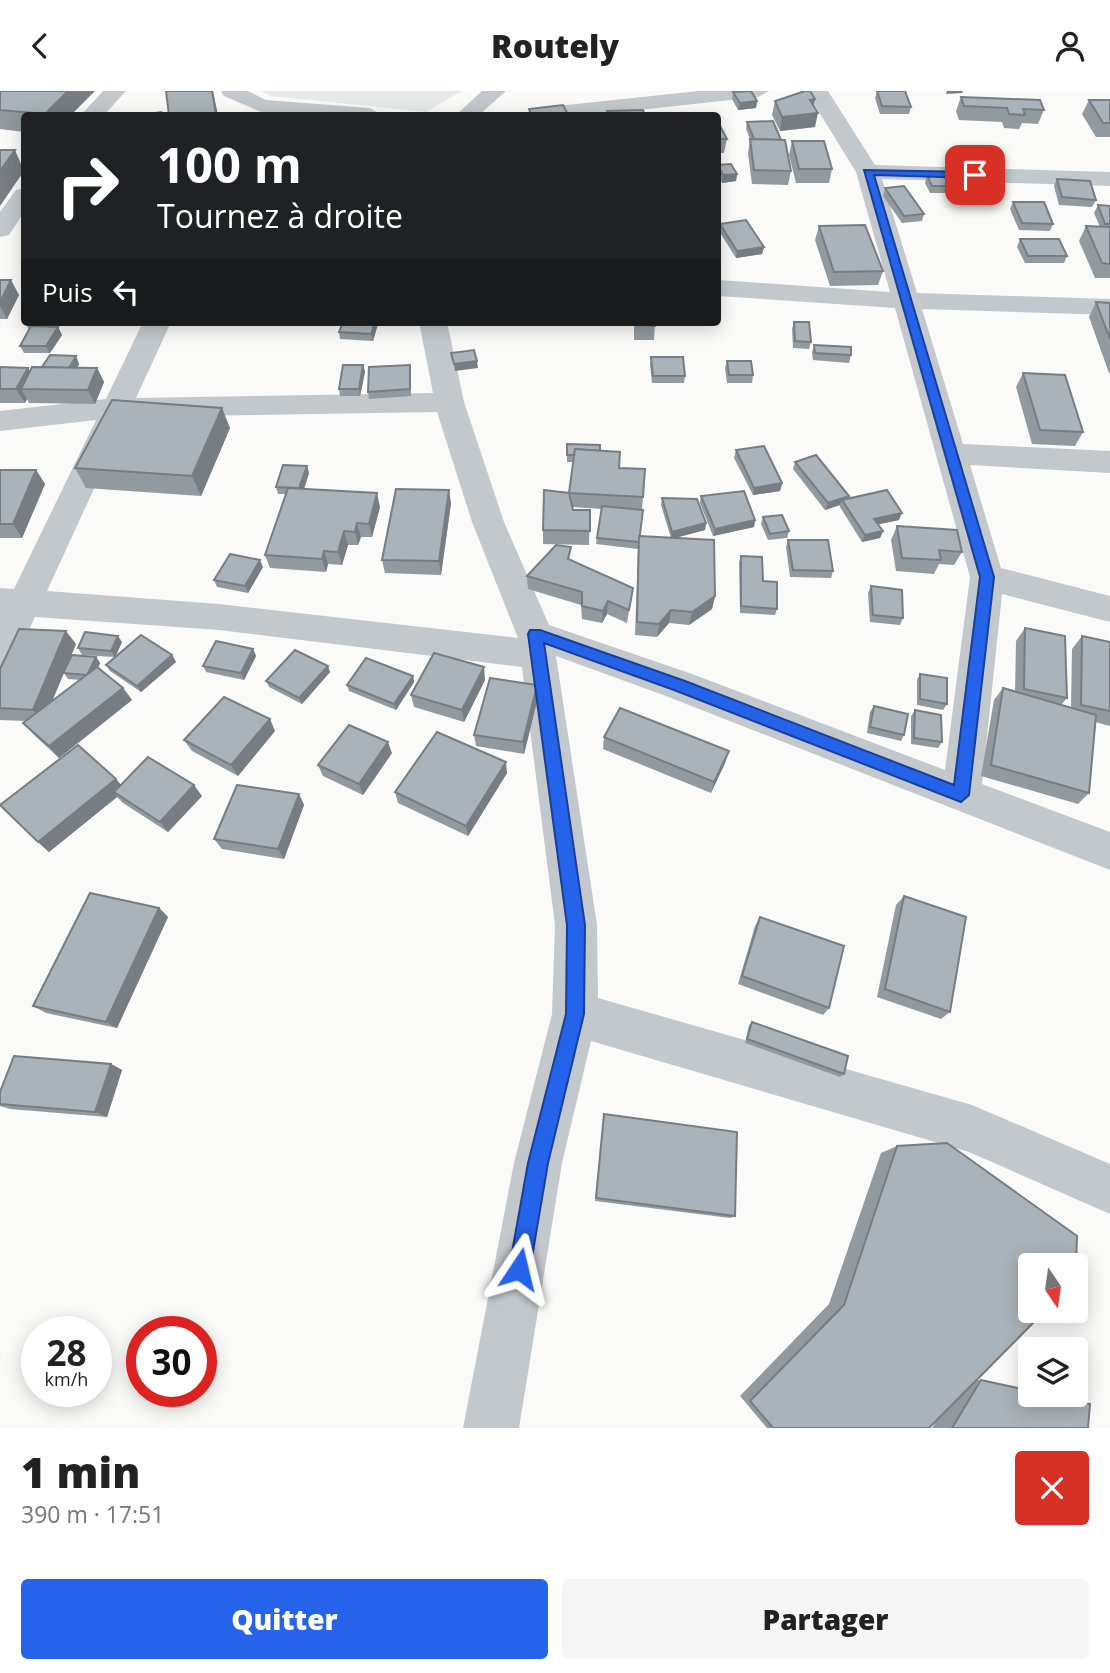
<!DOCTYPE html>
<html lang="fr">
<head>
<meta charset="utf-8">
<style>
	body { margin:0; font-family:"Open Sans",sans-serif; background:#f6f6f6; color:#222; height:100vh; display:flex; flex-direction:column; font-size:26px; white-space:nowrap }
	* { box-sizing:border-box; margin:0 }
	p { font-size:23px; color:#767676 }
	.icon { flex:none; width:38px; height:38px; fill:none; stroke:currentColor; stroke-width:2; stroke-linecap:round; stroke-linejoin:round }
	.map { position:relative; height:1337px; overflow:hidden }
	.sheet { display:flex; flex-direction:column; background:#fff; flex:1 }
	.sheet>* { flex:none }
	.guide { position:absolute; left:21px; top:21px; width:700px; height:214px; border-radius:7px; box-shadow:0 4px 18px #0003; background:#202124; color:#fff; overflow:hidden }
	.needle { width:46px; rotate:167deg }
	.controls { position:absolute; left:1018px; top:1162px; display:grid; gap:14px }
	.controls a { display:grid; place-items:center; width:70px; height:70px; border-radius:7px; background:#fff; box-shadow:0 4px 18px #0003; font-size:35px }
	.speed { position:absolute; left:21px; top:1225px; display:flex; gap:14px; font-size:35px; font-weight:700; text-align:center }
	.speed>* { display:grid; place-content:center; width:91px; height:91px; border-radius:50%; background:#fff; box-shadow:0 4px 18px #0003; line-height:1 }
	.speed small { font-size:18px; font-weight:400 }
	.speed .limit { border:10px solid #d22; background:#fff; color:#111 }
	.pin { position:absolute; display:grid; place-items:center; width:60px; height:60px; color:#fff; margin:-30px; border-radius:14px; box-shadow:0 4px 10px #0006 }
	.me { position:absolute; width:77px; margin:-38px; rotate:10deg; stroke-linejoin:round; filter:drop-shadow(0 0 5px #0008) }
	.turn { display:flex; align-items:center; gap:24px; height:147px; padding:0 21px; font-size:32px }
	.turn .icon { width:91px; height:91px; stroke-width:2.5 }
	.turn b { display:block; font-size:49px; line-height:60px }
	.then { display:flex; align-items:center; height:66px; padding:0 21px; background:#0003; gap:14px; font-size:26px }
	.round { display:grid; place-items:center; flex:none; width:74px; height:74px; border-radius:7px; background:#f6f6f6 }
	.headline { display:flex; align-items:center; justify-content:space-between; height:119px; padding:0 21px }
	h1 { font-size:42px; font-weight:800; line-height:52px }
	.cta { display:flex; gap:14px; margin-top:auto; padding:14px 21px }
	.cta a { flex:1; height:80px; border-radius:7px; background:#2563eb; color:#fff; font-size:28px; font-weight:800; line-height:80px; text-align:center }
	.cta a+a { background:#f6f6f6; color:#222 }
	header { display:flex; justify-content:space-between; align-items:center; height:91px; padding:0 21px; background:#fff; font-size:32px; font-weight:800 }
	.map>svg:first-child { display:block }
	.built { fill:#e8e9e9 }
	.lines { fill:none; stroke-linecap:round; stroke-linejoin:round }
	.street { fill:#c3c8cc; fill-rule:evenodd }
	.wall { fill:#929a9f; fill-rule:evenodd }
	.shaded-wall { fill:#777d82 }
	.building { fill:#aab3b9; stroke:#777d82; stroke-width:2 }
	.route { fill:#2563eb; stroke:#184099; stroke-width:2 }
</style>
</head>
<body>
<header><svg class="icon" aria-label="back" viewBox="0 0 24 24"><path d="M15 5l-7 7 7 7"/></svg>Routely<svg class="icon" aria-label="person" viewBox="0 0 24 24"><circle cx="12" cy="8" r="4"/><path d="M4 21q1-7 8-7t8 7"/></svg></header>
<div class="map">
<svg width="1110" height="1337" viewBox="0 0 1110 1337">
	<rect width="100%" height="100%" fill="#fafaf8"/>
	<path class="built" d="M262,0H462L426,21L270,5Z"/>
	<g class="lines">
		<g class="street">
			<path d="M103,0H126L104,24H81Z"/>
			<path d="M221,0H248L266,9L370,17L381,24L261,21L224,5Z"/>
			<path d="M482,0H506L479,24H456Z"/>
			<path d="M699,0H769L758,6L593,24H527L538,17Z"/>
			<path d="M806,0H828L875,74L1110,81V95L882,88L917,202L1110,208V224L922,218L963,353L1110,360V382L970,374L1001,477L1110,505V531L1002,503L982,693L1110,741V779L666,605L556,565L597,834L598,907L972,1014L1110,1073V1123L969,1061L591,950L562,1072L519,1337H463L514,1072L552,923L555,834L522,576L219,539L35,526L13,573L0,577V497L14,498L96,329L0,340V320L106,308L143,231H171L136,307L433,302L419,231H447L464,311L504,431L549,534L692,583L945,679L970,486L895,217L718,205V189L890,201L856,81ZM437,321L472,431L518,547L219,513L47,500L127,326Z"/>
			<path d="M24,97V121L9,144L0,146V121L16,99Z"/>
		</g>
	</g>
	<g class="wall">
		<path d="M0,0L71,24H24V41L0,38Z"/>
		<path d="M877,0L911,16L909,23H880L875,7Z"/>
		<path d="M733,1L757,10L756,17L738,19L732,8Z"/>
		<path d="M961,6L1044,19L1038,33L1022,32L1019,38L1004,37L1002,31L959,29L956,20Z"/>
		<path d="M815,8L813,14L815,36L780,40L772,24L775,10Z"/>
		<path d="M1089,9H1110V46H1096L1082,23Z"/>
		<path d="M718,31L727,48L724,62H718Z"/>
		<path d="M747,31L791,80L788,94L752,93L748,63L750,48L746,38Z"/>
		<path d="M792,50L832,78L829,92H796L789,64Z"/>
		<path d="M718,74L737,83L736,90L722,92L718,84Z"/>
		<path d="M927,84L949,95L947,102H930L925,92Z"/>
		<path d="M1057,88L1096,109L1092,116L1059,114L1054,95Z"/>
		<path d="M885,97L924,123L922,130L902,132L883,105Z"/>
		<path d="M1013,111L1053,133L1050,140L1019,139L1010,118Z"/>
		<path d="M1098,114L1110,115V187H1095L1079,150L1086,135L1100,136L1094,122Z"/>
		<path d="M720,133L764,156L762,163L736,167L719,140Z"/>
		<path d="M819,135L883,180L878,194L830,195L815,149Z"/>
		<path d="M1020,148L1067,165L1064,172H1025L1017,156Z"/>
		<path d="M0,189L19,204L7,228H0Z"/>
		<path d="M1096,211L1110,212V282H1109L1089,226Z"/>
		<path d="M25,231H48L46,236H58L62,244L50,262H24L20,255L29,239Z"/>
		<path d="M634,231H655L654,249H634Z"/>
		<path d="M794,231L811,251L809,258L793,257L792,238Z"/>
		<path d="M378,233L373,250L340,248L339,241Z"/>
		<path d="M814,254L851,264L849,272L813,269L812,261Z"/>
		<path d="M76,265L79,273L77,277H97L104,291L95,313L29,312L27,308L25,312H0V276L30,280Z"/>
		<path d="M651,266L685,285L684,292H652L650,273Z"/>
		<path d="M727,270L753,284L752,292H727L725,277Z"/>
		<path d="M363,274L365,281L360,305H340L339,298Z"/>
		<path d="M411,281V305L369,308L368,301Z"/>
		<path d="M1023,282L1083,341L1075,355L1032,353L1016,296Z"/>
		<path d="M230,337L201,405L86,397L75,377Z"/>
		<path d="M567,353L600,360L619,377L645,378L640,445L671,447L661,414L662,407L706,432L705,439L675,447L715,505L712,518L689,534L669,532L657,546L635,544L638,458L596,453L602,418L573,416V419H590L589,454L543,453V439L569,402L573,371H567Z"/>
		<path d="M736,359L782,392L780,400L753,404L734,367Z"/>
		<path d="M795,371L849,405L848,408L899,429L878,433L883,440L880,447L862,451L840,416V414L825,419L793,378Z"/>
		<path d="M307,375L309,382L304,398L380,416L372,446H361L358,454H348L342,474L328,473L326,481L270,477L265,464L286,403H278L276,396Z"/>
		<path d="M0,379H36L45,393L22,447H0Z"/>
		<path d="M701,405L755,429L754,436L713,445L700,412Z"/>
		<path d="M451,412L441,484L385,482L382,469Z"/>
		<path d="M763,426L789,440L787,447L768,449L761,433Z"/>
		<path d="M897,435L962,461L954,474L939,473L934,483L896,480L891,449Z"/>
		<path d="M788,449L833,480L831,487L790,486L786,456Z"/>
		<path d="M741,465L763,490L777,518L775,524L740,522L739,471Z"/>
		<path d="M571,469L633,497L627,532L607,523L602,532L582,528L581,514L528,498L527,485Z"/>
		<path d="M263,476L248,502L217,496L214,489Z"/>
		<path d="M871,495L903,527L900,534L870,531L868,502Z"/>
		<path d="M1025,537L1067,607L1061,614L1071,617L1072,558L1082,545L1110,551V635L1095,631L1089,702L1078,713L981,685L994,609L1003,597L1015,601L1016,550Z"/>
		<path d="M122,551L116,565L172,564L176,571L141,601L110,580L106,574L114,566L82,564L78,557Z"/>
		<path d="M76,553L66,576L96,566L100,572L98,577L123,597L132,609L59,667L34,644L23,632L26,630L0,629V578ZM64,582L68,588L80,589L52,611Z"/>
		<path d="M253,558L256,565L244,589L206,581L203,575Z"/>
		<path d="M330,581L302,613L269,596L266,590Z"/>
		<path d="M920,583L947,613L943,619L917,614V589Z"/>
		<path d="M413,585L414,591L396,619L349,600L347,594Z"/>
		<path d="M485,589L464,631L414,616L411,604Z"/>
		<path d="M538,606L524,663L476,655L474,644Z"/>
		<path d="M874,615L904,644L901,650L867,642L870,621Z"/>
		<path d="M915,619L942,651L938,657L911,653V625Z"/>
		<path d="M275,640L238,685L192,660L184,649Z"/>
		<path d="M604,646L729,660L725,672L711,702L603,658Z"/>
		<path d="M392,662L363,704L323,685L318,674Z"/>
		<path d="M507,682L468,745L398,712L395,701Z"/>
		<path d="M116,688L121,694L202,705L168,741L123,712L117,706L49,761L38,751Z"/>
		<path d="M299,703L304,714L284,768L222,758L214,748Z"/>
		<path d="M904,805L950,921L941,928L877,906L896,814Z"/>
		<path d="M159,817L168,826L117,937L46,922L33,915Z"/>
		<path d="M760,826L829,917L823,924L738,893L755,835Z"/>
		<path d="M752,931L844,983L840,986L745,952L749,934Z"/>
		<path d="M111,973L122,979L107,1026L10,1018L0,1015V1001Z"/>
		<path d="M604,1023L735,1125L730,1127L595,1110Z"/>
		<path d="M897,1055L977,1289L1031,1300L1088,1337H932L936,1331L929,1337H767L740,1305L829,1213L881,1062Z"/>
	</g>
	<g class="shaded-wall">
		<path d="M68,0H95L71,24H45V23Z"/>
		<path d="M212,0H213L218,24H216Z"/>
		<path d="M947,0H963L962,2L946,3Z"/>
		<path d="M815,8L812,22H818L815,36L780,40L782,26L810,9Z"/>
		<path d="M757,10L756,17L738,19L740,12Z"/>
		<path d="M15,59L24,80L0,115V80Z"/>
		<path d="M737,83L736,90L722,92L723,84Z"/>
		<path d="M764,156L762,163L736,167L737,160Z"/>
		<path d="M11,189L19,204L7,228L0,215V211Z"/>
		<path d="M41,231H48L45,238Z"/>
		<path d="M375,231H378V233L373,250L371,243Z"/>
		<path d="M58,236L62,244L50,262L46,255Z"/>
		<path d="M76,265L79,273L72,286L68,279Z"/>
		<path d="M477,270L478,277L455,280L454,273Z"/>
		<path d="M363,274L365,281L360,305L359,298Z"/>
		<path d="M28,277L36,291L21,298L27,308L25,312L16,298Z"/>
		<path d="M97,277L104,291L95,313L88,299Z"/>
		<path d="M222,317L230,337L201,405L192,385Z"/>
		<path d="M307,375L309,382L302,404L299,397Z"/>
		<path d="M36,379L45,393L22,447L13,433Z"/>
		<path d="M782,392L780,400L753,404L754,397Z"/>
		<path d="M449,399L451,412L441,484L439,470Z"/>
		<path d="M377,402L380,416L372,446L369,433Z"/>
		<path d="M849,405L847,412L842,409L840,414L825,419L828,412Z"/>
		<path d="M902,422L899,429L871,435L874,428Z"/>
		<path d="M755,429L754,436L713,445L715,438Z"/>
		<path d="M357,432L361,446L358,454L355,441Z"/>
		<path d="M706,432L705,439L671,448L672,441Z"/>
		<path d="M344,440L348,454L342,474L338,461Z"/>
		<path d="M883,440L880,447L862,451L865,444Z"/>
		<path d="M324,460L328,473L326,481L322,468Z"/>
		<path d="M260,469L263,476L248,502L245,495Z"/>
		<path d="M715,505L712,518L689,534L692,521Z"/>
		<path d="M608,510L607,523L602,532L603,520Z"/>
		<path d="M671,519L669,532L657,546L659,533Z"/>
		<path d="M66,540L76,553L43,631L33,619Z"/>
		<path d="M118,545L122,551L115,566L111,560Z"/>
		<path d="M253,558L256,565L244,589L241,582Z"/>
		<path d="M172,564L176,571L141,601L137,595Z"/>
		<path d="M96,566L100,572L92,590L87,584Z"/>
		<path d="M328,575L330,581L302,613L299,607Z"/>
		<path d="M484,576L485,589L464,631L462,619Z"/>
		<path d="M413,585L414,591L396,619L394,613Z"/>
		<path d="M537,594L538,606L524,663L523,651Z"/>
		<path d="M123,597L132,609L59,667L49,655Z"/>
		<path d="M270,628L275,640L238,685L231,674Z"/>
		<path d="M388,651L392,662L363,704L359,693Z"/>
		<path d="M729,660L725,672L711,702L714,691Z"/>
		<path d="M506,671L507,682L468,745L466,735Z"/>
		<path d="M116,688L125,699L114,701L117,706L49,761L38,751Z"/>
		<path d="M194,694L202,705L168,741L160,731Z"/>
		<path d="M299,703L304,714L284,768L278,758Z"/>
		<path d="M159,817L168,826L117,937L106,931Z"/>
		<path d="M111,973L122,979L107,1026L95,1021Z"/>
	</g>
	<g class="building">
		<path d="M0,0H68L45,23L0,19Z"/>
		<path d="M166,0H212L216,24H169Z"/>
		<path d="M751,0L757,10L740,12L733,1Z"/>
		<path d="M805,0H810L815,8L810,9L818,22L782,26L775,10Z"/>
		<path d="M877,0H905L911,16L882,15Z"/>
		<path d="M961,6L1040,9L1044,19L1023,18L1025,24L1009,23L1007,17L964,15Z"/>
		<path d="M1089,9H1110V32H1103Z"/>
		<path d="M563,14L568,24H531L529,18Z"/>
		<path d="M643,19L645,24H609L607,20Z"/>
		<path d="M161,21L162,24H142Z"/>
		<path d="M773,30L781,49L754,48L747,31Z"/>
		<path d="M718,31L727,48H718Z"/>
		<path d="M750,48L785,49L791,80L754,79Z"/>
		<path d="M792,50H824L832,78H799Z"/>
		<path d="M0,59H15L0,80Z"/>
		<path d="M731,73L737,83L723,84L718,74Z"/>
		<path d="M927,84H944L949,95H932Z"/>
		<path d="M1057,88L1090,90L1096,109L1062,106Z"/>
		<path d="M904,95L924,123L904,125L885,97Z"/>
		<path d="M1013,111H1044L1053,133L1022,132Z"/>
		<path d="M1098,114L1110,115V133H1105Z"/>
		<path d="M746,129L764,156L737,160L720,133Z"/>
		<path d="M865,134L883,180L834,181L819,135Z"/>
		<path d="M1086,135L1110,136V173L1102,172Z"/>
		<path d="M1020,148H1059L1067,165H1028Z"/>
		<path d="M0,189H11L0,211Z"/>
		<path d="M1096,211L1110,212V248Z"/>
		<path d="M343,231H375L371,243L339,241Z"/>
		<path d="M635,231H655V235L635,234Z"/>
		<path d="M794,231H809L811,251L795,250Z"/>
		<path d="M31,235L58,236L46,255H20Z"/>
		<path d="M814,254L851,256V264L815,262Z"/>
		<path d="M474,259L477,270L454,273L451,262Z"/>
		<path d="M50,264L76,265L69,277L42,276Z"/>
		<path d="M651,266H683L685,285H653Z"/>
		<path d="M727,270H751L753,284H729Z"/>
		<path d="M343,274H363L359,298H339Z"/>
		<path d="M410,274V298L368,301L369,276Z"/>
		<path d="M0,276L28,277L16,298H0Z"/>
		<path d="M32,276L97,277L88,299L21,298Z"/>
		<path d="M1023,282L1065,284L1083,341L1040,339Z"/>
		<path d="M112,309L222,317L192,385L75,377Z"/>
		<path d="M567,353L600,354V360L575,358L574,364H567Z"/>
		<path d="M764,355L782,392L754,397L736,359Z"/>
		<path d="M575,358L620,361L619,377L645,378L643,406L569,402Z"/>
		<path d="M816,364L849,405L828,412L795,371Z"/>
		<path d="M283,374L307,375L299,397L276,396Z"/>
		<path d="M0,379H36L13,433H0Z"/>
		<path d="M288,397L377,402L369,433L357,432L355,441L344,440L338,461L324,460L322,468L265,464Z"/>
		<path d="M396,398L449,399L439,470L382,469Z"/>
		<path d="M544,399L569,402L573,419H590V440L543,439Z"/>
		<path d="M887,399L902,422L874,428L883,440L865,444L842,409Z"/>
		<path d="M744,400L755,429L715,438L701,405Z"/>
		<path d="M662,407L697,408L706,432L672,441Z"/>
		<path d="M602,415L643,419L639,451L597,447Z"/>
		<path d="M782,424L789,440L770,443L763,426Z"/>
		<path d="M897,435L957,439L962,461L939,459L941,469L902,467Z"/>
		<path d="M639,445L714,449L715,505L692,521L671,519L659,533L637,531Z"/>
		<path d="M788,449H828L833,480L793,479Z"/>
		<path d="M556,454L571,456L568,468L633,497L629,519L608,510L603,520L582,515V501L527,485Z"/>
		<path d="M230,463L260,469L245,495L214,489Z"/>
		<path d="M741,465L762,466L763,490L777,491V518L741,515Z"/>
		<path d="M871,495L902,499L903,527L873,524Z"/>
		<path d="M1025,537L1065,545L1067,607L1024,598Z"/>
		<path d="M19,538L66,540L33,619L0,617V578Z"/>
		<path d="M85,541L118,545L111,560L78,557Z"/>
		<path d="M141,544L172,564L137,595L106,574Z"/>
		<path d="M1082,545L1110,551V620L1081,614Z"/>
		<path d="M216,550L253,558L241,582L203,575Z"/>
		<path d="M295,559L328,575L299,607L266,590Z"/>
		<path d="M434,562L484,576L462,619L411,604Z"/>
		<path d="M72,564L96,566L87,584L63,582Z"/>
		<path d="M366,567L413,585L394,613L347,594Z"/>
		<path d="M97,576L123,597L49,655L23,632Z"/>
		<path d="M920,583L947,587V613L920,608Z"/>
		<path d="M490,587L537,594L523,651L474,644Z"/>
		<path d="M1003,597L1096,624L1089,702L991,674Z"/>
		<path d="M224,606L270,628L231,674L184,649Z"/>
		<path d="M874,615L908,623L904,644L870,636Z"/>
		<path d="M620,617L729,660L714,691L604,646Z"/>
		<path d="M915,619L941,624L942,651L914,647Z"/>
		<path d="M349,634L388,651L359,693L318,674Z"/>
		<path d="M437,641L506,671L466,735L395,701Z"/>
		<path d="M78,654L116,688L38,751L0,714Z"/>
		<path d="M148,666L194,694L160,731L114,701Z"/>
		<path d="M237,694L299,703L278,758L214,748Z"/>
		<path d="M90,802L159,817L106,931L33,915Z"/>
		<path d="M904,805L966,826L950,921L885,898Z"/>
		<path d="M760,826L844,855L829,917L742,885Z"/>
		<path d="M752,931L848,965L844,983L747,948Z"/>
		<path d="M14,965L111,973L95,1021L0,1013V1001Z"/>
		<path d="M604,1023L737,1041L735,1125L596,1107Z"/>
		<path d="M947,1052L1077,1145L1076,1177V1174H1031V1220H1045L929,1337H773L750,1310L844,1214L897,1055Z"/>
		<path d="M981,1289L1031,1300V1304H1046L1090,1313L1088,1337H952Z"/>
	</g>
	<path class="route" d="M864,79L975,81L980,84L975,87L874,84L994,486L969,704L961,711L674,599L544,552L585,834L584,923L548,1072L530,1178L527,1186L519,1189L512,1186L509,1178L528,1072L566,923L567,834L528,543L530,539H540L685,590L954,694L980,486Z"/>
</svg>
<div class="controls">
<a><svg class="needle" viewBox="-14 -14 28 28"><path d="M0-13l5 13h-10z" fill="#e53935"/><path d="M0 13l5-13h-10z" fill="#767676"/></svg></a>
<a><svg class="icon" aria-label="layers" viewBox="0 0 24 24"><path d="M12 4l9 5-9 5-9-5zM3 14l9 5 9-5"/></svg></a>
</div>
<div class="speed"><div>28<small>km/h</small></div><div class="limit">30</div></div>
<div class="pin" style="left:975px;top:84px;background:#d93025"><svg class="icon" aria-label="arrive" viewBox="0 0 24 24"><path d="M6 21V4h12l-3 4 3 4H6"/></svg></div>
<svg class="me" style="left:519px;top:1178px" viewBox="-20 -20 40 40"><path d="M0-17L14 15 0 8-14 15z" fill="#2563eb" stroke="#fff" stroke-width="4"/></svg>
<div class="guide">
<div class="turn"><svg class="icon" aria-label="right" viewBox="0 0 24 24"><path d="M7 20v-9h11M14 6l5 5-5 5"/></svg><div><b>100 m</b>Tournez à droite</div></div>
<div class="then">Puis<svg class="icon" aria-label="left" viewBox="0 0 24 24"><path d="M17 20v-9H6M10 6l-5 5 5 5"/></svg></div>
</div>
</div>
<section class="sheet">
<div class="headline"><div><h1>1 min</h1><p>390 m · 17:51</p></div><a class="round" style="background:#d93025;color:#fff"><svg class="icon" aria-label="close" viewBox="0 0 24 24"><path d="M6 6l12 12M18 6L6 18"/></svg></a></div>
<div class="cta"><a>Quitter</a><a>Partager</a></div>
</section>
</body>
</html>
